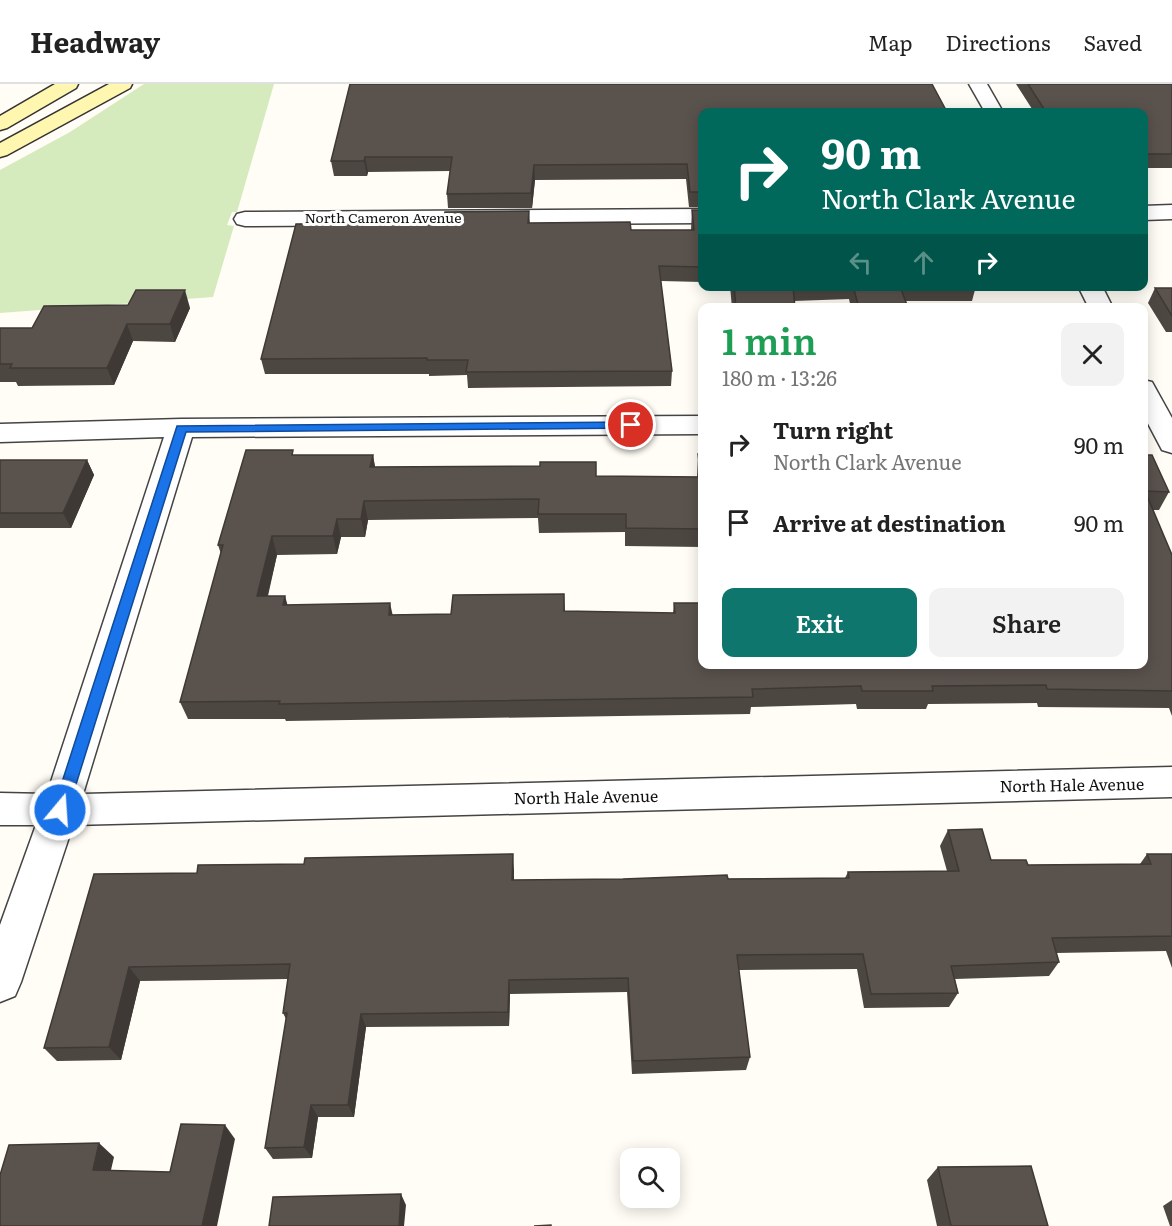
<!DOCTYPE html>
<html lang="en">
<head>
<meta charset="utf-8">
<style>
	body { margin:0; font-family:Literata,serif; background:#f2f2f2; color:#222; height:100vh; display:flex; flex-direction:column; font-size:22px; white-space:nowrap }
	* { box-sizing:border-box; margin:0 }
	p { font-size:20px; color:#767676 }
	.icon { flex:none; width:33px; height:33px; fill:none; stroke:currentColor; stroke-width:2; stroke-linecap:round; stroke-linejoin:round }
	.map { position:relative; flex:1; overflow:hidden }
	.details { position:absolute; left:698px; top:219px; width:450px; height:366px; display:flex; flex-direction:column; background:#fff; border-radius:12px; box-shadow:0 3px 15px #0003 }
	.details>* { flex:none }
	.top-card { position:absolute; left:698px; top:24px; width:450px; height:183px; border-radius:12px; box-shadow:0 3px 15px #0003; background:#00695c; color:#fff; overflow:hidden }
	.controls { position:absolute; left:620px; top:1064px; display:grid; gap:12px }
	.controls a { display:grid; place-items:center; width:60px; height:60px; border-radius:12px; background:#fff; box-shadow:0 3px 15px #0003; font-size:30px }
	.pin { position:absolute; display:grid; place-items:center; width:51px; height:51px; color:#fff; margin:-26px; border:3px solid #fff; border-radius:50%; box-shadow:0 2px 6px #0007 }
	.me { position:absolute; width:66px; margin:-33px; rotate:18deg; stroke-linejoin:round; filter:drop-shadow(0 0 4px #0008) }
	.turn { display:flex; align-items:center; gap:21px; height:126px; padding:0 24px; font-size:27px }
	.turn .icon { width:78px; height:78px; stroke-width:2.5 }
	.turn b { display:block; font-size:42px; line-height:51px }
	.lanes { display:flex; align-items:center; height:57px; padding:0 24px; background:#0003; justify-content:center; gap:30px; direction:ltr }
	.lanes .off { opacity:.35 }
	.round { display:grid; place-items:center; flex:none; width:63px; height:63px; border-radius:12px; background:#f2f2f2 }
	.head { display:flex; align-items:center; justify-content:space-between; height:102px; padding:0 24px }
	h1 { font-size:36px; font-weight:600; line-height:45px; color:#1e9e55 }
	.primary-button { display:flex; gap:12px; margin-top:auto; padding:12px 24px }
	.primary-button a { flex:1; height:69px; border-radius:12px; background:#0f766e; color:#fff; font-size:24px; font-weight:600; line-height:69px; text-align:center }
	.primary-button a+a { background:#f2f2f2; color:#222 }
	ul { padding:0; list-style:none }
	li { display:flex; align-items:center; gap:18px; height:78px; padding:0 24px }
	li div { flex:1 }
	li b { display:block; font-size:22px }
	li em { font-style:normal }
	header { display:flex; align-items:center; gap:36px; box-sizing:border-box; height:84px; padding:0 30px; background:#fff; border-bottom:2px solid #e0e0e0 }
	header strong { font-size:28px }
	nav { display:flex; gap:33px; margin-inline-start:auto; font-size:21px }
	.map>svg:first-child { display:block }
	.green { fill:#d5ebbd }
	.lines { fill:none; stroke-linecap:round; stroke-linejoin:round }
	.minor-casing { stroke:#444; stroke-width:3 }
	.secondary-casing { stroke:#333; stroke-width:3 }
	.minor { fill:#fff; fill-rule:evenodd }
	.secondary { fill:#fff6b0; fill-rule:evenodd }
	.wall { fill:#4d4742 }
	.shaded-wall { fill:#3f3936 }
	.building { fill:#5a524d; stroke:#3f3936; stroke-width:1.5 }
	.route { fill:#1a73e8; stroke:#114b97; stroke-width:1.5 }
	.labels { text-anchor:middle; stroke-width:6; stroke-linejoin:round; paint-order:stroke }
	.far-street-label { font-size:14px; fill:#111; stroke:#fff }
	.street-label { font-size:16px; fill:#111; stroke:#fff }
</style>
</head>
<body>
<header>
<strong>Headway</strong>
<nav><a>Map</a><a>Directions</a><a>Saved</a></nav>
</header>
<div class="map">
<svg width="1172" height="1142" viewBox="0 0 1172 1142">
	<rect width="100%" height="100%" fill="#fffdf5"/>
	<path class="green" d="M144,0H274L237,128H232L227,141L234,142L213,213L0,229V86L70,48Z"/>
	<g class="lines">
		<g class="minor-casing">
			<g id="minor">
				<path d="M969,0H987L1003,28H985Z"/>
				<path d="M1172,121V135L1143,136V122Z"/>
				<path d="M702,125V139L245,142L237,140L234,135L237,130L245,128Z"/>
				<path d="M1078,202H1102L1113,224H1089Z"/>
				<path d="M1143,296L1152,298L1172,334V369L1162,366L1143,330Z"/>
				<path d="M702,332V350L192,353L83,710L1172,683V713L73,741L21,898L15,912L0,918V841L36,741H0V709L47,710L164,353L0,358V340L181,335Z"/>
			</g>
		</g>
		<g class="secondary-casing">
			<g id="secondary">
				<path d="M55,0H78L76,4L7,44L0,46V32Z"/>
				<path d="M109,0H132L130,4L7,71L0,73V59Z"/>
			</g>
		</g>
		<use href="#minor" class="minor"/>
		<use href="#secondary" class="secondary"/>
	</g>
	<g class="wall">
		<path d="M1016,0H1172V84H1143V28H1034Z"/>
		<path d="M702,28V123H689L686,95L535,96L532,124H448L447,110L450,87L368,88L367,92H334L331,77Z"/>
		<path d="M692,126H702V198L661,197L672,287L671,302L468,304L467,291L429,292V290H265L261,275L443,138L529,127L530,139L631,146H691Z"/>
		<path d="M730,202H976L972,217H906L908,224H851L849,215L794,217L795,224H732Z"/>
		<path d="M1155,204H1172V248H1166L1148,219Z"/>
		<path d="M190,224L175,258L133,257L114,301L18,302L16,298H0V244H32Z"/>
		<path d="M698,370H702V463L625,462V448L539,449L538,434L368,436L365,453H341L337,470L277,471L268,512H285L287,521L392,531L451,530L564,510L565,527L673,529L674,519L702,580H1143V371L1169,408L1159,426H1153L1172,471V632L1169,624L1038,623L1037,619L928,620L926,625H857L856,620L751,623L750,630L286,637L285,635H188L180,618L221,470L218,461L295,371H373L375,383L596,392L697,393Z"/>
		<path d="M0,376H87L94,391L71,444H0Z"/>
		<path d="M948,746L991,776L1028,781L1140,780L1147,770H1172V884L1166,867L1056,869L1059,878L1049,892L955,895L958,909L949,923L864,924L857,885L739,886L750,973L746,986L632,990L627,908L510,910L509,942L366,943L354,1033H318L312,1074L273,1075L265,1064L286,935L283,929L288,895L140,897L121,976L57,977L44,964L94,790L514,786V796L845,794L848,788L947,787L940,762Z"/>
		<path d="M938,1083L1048,1142H937L927,1096Z"/>
		<path d="M1172,1116V1142H1170L1163,1122Z"/>
	</g>
	<g class="shaded-wall">
		<path d="M365,73L368,88L367,92L364,77Z"/>
		<path d="M534,81L535,96L532,124L531,109Z"/>
		<path d="M185,206L190,224L175,258L170,240Z"/>
		<path d="M127,240L133,257L114,301L107,284Z"/>
		<path d="M373,371L376,389L370,383Z"/>
		<path d="M87,376L94,391L71,444L63,429Z"/>
		<path d="M364,417L368,436L365,453L361,435Z"/>
		<path d="M337,435L341,453L337,470L333,452Z"/>
		<path d="M272,452L277,471L263,530L257,512Z"/>
		<path d="M285,512L290,530L283,521Z"/>
		<path d="M390,519L394,537L389,531Z"/>
		<path d="M513,770L514,786V811L512,796Z"/>
		<path d="M129,883L140,897L121,976L109,963Z"/>
		<path d="M509,896L510,910L509,942L508,928Z"/>
		<path d="M361,930L366,943L354,1033L348,1021Z"/>
		<path d="M311,1021L318,1033L312,1074L304,1063Z"/>
		<path d="M225,1041L235,1055L217,1142H202Z"/>
		<path d="M99,1059L114,1073L108,1099L93,1086Z"/>
		<path d="M401,1110L406,1121L404,1142H399Z"/>
	</g>
	<g class="building">
		<path d="M350,0H932L947,28H702V108H690L687,80L534,81L531,109L447,110L452,73H365L364,77H331Z"/>
		<path d="M1028,0H1172V70H1143V28H1046Z"/>
		<path d="M692,126H702V183L659,182L672,287L466,288L468,276H427V274L261,275L296,140L443,138L445,128L529,127L528,139L630,138L631,146H694Z"/>
		<path d="M734,202H793L795,224H736Z"/>
		<path d="M853,202H900L908,224H859Z"/>
		<path d="M1155,204H1172V232Z"/>
		<path d="M136,206H185L170,240H127L107,284H10L12,280H0V244H32L44,222L128,221Z"/>
		<path d="M246,366H293L292,371H373L370,383L540,382V378H596V392L701,393L698,370H702V445L626,444V430H538L539,415L364,417L361,435H337L333,452H272L257,512H285L283,521L390,519L389,531L451,530L453,511L564,510V527L675,529L674,519H702V580H1143V371H1152L1169,408L1145,407L1172,471V607L1047,605L1046,601L932,602L933,607H862L861,602L752,605L753,613L279,620L280,617L180,618L223,461H218Z"/>
		<path d="M0,376H87L63,429H0Z"/>
		<path d="M982,745L991,776H1026L1028,781L1151,780L1147,770H1172V852L1052,854L1059,878L951,882L958,909L871,910L863,870L737,871L750,973L633,977L628,894L509,896L508,928L361,930L348,1021H311L304,1063L265,1064L287,929H283L290,880L129,883L109,963L44,964L94,790L197,789L198,781L304,780L305,774L513,770L512,796L623,795L727,791L728,795L849,794L848,788L959,787L948,746Z"/>
		<path d="M181,1040L225,1041L202,1142H0V1091L9,1061L99,1059L93,1086L170,1088Z"/>
		<path d="M1031,1082L1048,1142H951L938,1083Z"/>
		<path d="M401,1110L399,1142H269L273,1113Z"/>
		<path d="M551,1141V1142H534Z"/>
	</g>
	<path class="route" d="M631,338L637,341L635,344L186,348L68,726L66,731L60,733L55,731L53,726L177,342Z"/>
	<g class="labels">
		<g class="far-street-label">
			<text x="383" y="139">North Cameron Avenue</text>
		</g>
		<g class="street-label">
			<text transform="translate(1072 701) rotate(-1)" y="6">North Hale Avenue</text>
			<text transform="translate(586 713) rotate(-1)" y="6">North Hale Avenue</text>
		</g>
	</g>
</svg>
<div class="controls">
<a><svg class="icon" aria-label="search" viewBox="0 0 24 24"><circle cx="10" cy="10" r="6"/><path d="M15 15l6 6"/></svg></a>
</div>
<div class="pin" style="left:631px;top:341px;background:#d93025"><svg class="icon" aria-label="arrive" viewBox="0 0 24 24"><path d="M6 21V4h12l-3 4 3 4H6"/></svg></div>
<svg class="me" style="left:60px;top:726px" viewBox="-20 -20 40 40"><circle r="17" fill="#1a73e8" stroke="#fff" stroke-width="3"/><path d="M0-11L8 9 0 5-8 9z" fill="#fff"/></svg>
<div class="top-card">
<div class="turn"><svg class="icon" aria-label="right" viewBox="0 0 24 24"><path d="M7 20v-9h11M14 6l5 5-5 5"/></svg><div><b>90 m</b>North Clark Avenue</div></div>
<div class="lanes"><svg class="icon off" aria-label="left" viewBox="0 0 24 24"><path d="M17 20v-9H6M10 6l-5 5 5 5"/></svg><svg class="icon off" aria-label="ahead" viewBox="0 0 24 24"><path d="M12 20V5M6 11l6-6 6 6"/></svg><svg class="icon" aria-label="right" viewBox="0 0 24 24"><path d="M7 20v-9h11M14 6l5 5-5 5"/></svg></div>
</div>
<section class="details">
<div class="head"><div><h1>1 min</h1><p>180 m · 13:26</p></div><a class="round"><svg class="icon" aria-label="close" viewBox="0 0 24 24"><path d="M6 6l12 12M18 6L6 18"/></svg></a></div>
<ul>
<li><svg class="icon" aria-label="right" viewBox="0 0 24 24"><path d="M7 20v-9h11M14 6l5 5-5 5"/></svg><div><b>Turn right</b><p>North Clark Avenue</p></div><em>90 m</em></li>
<li><svg class="icon" aria-label="arrive" viewBox="0 0 24 24"><path d="M6 21V4h12l-3 4 3 4H6"/></svg><div><b>Arrive at destination</b></div><em>90 m</em></li>
</ul>
<div class="primary-button"><a>Exit</a><a>Share</a></div>
</section>
</div>
</body>
</html>
